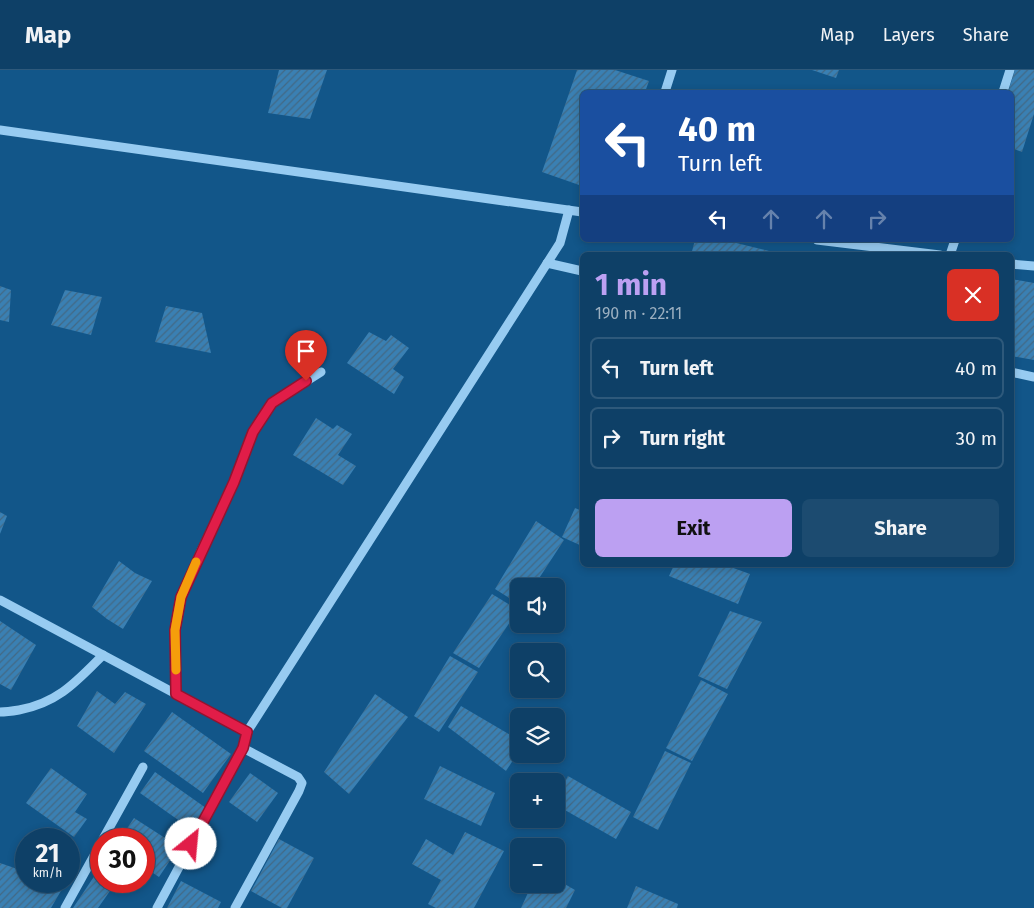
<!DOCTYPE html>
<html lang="en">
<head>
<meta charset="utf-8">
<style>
	body { margin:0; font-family:"Fira Sans",sans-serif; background:#1c4b70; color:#f1f3f6; height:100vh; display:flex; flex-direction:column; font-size:19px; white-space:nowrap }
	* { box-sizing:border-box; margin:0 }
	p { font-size:16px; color:#9bafc0 }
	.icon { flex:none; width:28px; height:28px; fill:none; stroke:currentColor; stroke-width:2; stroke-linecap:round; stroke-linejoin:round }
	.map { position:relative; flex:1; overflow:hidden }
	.side { position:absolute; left:580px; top:182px; width:434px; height:315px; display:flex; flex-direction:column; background:#0e4067; border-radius:8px; box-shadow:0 2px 8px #0003,0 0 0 1px #2e597b }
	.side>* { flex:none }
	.top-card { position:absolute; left:580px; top:20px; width:434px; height:152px; border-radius:8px; box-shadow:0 2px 8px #0003,0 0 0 1px #2e597b; background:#1a4fa0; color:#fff; overflow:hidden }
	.tools { position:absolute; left:510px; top:508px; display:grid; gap:10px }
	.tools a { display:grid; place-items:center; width:55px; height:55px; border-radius:8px; background:#0e4067; box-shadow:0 2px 8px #0003,0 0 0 1px #2e597b; font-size:25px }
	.speed { position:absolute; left:15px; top:758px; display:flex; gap:10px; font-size:25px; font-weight:700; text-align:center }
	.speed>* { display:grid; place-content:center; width:65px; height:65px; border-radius:50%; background:#0e4067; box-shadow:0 2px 8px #0003,0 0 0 1px #2e597b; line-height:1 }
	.speed small { font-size:12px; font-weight:400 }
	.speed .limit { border:8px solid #d22; background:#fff; color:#111 }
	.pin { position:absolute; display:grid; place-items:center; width:42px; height:42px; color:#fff; margin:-51px -21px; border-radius:50% 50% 50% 0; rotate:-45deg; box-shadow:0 0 5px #0007 }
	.pin .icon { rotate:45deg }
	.me { position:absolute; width:55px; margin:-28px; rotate:28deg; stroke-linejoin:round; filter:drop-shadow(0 0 4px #0008) }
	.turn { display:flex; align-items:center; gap:18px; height:105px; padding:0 15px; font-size:22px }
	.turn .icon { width:65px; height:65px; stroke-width:2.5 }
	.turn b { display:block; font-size:35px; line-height:42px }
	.lanes { display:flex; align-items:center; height:48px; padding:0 15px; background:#0003; justify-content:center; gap:25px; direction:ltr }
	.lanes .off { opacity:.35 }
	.round { display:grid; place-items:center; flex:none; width:52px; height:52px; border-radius:8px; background:#1c4b70 }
	.overview { display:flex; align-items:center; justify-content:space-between; height:85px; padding:0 15px }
	h1 { font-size:30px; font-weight:700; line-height:38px; color:#bca0f2 }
	.primary-button { display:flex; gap:10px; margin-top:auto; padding:10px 15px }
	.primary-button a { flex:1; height:58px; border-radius:8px; background:#bca0f2; color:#111; font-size:20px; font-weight:700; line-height:58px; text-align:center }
	.primary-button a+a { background:#1c4b70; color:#f1f3f6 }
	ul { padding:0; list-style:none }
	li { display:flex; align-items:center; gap:15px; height:62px; margin:0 10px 8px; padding:0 5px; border:2px solid #2e597b; border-radius:8px }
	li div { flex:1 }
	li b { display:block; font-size:19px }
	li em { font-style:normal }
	header { display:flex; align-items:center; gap:30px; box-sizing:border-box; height:70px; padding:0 25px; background:#0e4067; border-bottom:1px solid #2e597b }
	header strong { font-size:24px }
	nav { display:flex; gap:28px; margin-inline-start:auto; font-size:18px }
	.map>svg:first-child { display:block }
	.building { fill:url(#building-hatch) }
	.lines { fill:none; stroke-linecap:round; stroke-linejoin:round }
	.minor { stroke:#97cbf1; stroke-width:9 }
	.route-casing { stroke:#92132f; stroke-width:12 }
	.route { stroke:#e11d48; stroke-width:9 }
	.slow { stroke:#f59e0b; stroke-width:9 }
</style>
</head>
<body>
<header>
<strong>Map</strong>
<nav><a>Map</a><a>Layers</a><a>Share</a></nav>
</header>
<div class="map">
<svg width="1034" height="838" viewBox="0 0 1034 838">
	<defs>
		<pattern id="building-hatch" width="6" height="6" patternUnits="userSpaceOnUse" patternTransform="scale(1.25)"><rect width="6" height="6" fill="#3a80b3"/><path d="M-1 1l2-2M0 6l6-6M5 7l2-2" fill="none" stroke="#426985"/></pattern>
	</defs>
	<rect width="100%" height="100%" fill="#125689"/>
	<g class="building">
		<path d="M279,0H327L310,49L268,43Z"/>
		<path d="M577,0H615L649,11L645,22H582V116L542,102Z"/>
		<path d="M812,0H839L836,8Z"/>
		<path d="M1015,0H1034V44L1022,82L1011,78V22H1008Z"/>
		<path d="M695,170H724L769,181V185H691Z"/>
		<path d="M1011,209L1034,213V290L1011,286Z"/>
		<path d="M0,216L11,220L9,252L0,250Z"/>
		<path d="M65,220L102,227L91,265L51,255Z"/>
		<path d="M166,236L202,243L211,283L155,272Z"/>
		<path d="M369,262L386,271L391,265L409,278L393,299L404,307L394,324L347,293Z"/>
		<path d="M316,348L333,359L337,355L352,364L338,385L356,396L343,415L293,385Z"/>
		<path d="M575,438L582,441V476L562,467Z"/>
		<path d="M0,442L7,446L0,464Z"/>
		<path d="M536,451L564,470L534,516H519V534L495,519Z"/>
		<path d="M119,491L135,503L152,511L123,559L107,549L92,537Z"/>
		<path d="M674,495H725L750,504L738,534L669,506Z"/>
		<path d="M492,524L518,540L479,598L453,583Z"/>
		<path d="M730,541L762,552L727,619L698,606Z"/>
		<path d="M0,551L36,575L11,620L0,614Z"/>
		<path d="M450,586L478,602L439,662L414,646Z"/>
		<path d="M701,610L728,624L692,691L666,678Z"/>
		<path d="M97,621L115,634L125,622L146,634L114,683L77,656Z"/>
		<path d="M375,624L408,647L349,724L324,702Z"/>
		<path d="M461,636L519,670V681L506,701L448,657Z"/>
		<path d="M172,642L231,684L203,723L144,681Z"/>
		<path d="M665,681L691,693L658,760L633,747Z"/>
		<path d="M440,696L495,723L481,756L424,729Z"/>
		<path d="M51,698L87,724L75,742L87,749L74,767L26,733Z"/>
		<path d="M155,702L206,738L191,759L140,723Z"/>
		<path d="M250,703L278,723L257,752L229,732Z"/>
		<path d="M568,706L631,742L616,769L556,735V728Z"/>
		<path d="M134,748L179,777L159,807L144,797V769H120Z"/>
		<path d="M465,762L504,781L474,838H436L428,834L441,810L412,794L426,769L453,785Z"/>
		<path d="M279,769L314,788L287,838H282L251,821Z"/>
		<path d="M0,793L26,802V811H56L65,814L51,838H0Z"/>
		<path d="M101,796V811H117L98,838H73Z"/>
		<path d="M556,809L575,820L566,838H521L532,814H556Z"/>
		<path d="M181,811L221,832L218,838H167Z"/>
		<path d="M636,816L678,834L677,838H627Z"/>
	</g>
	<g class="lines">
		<g class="minor">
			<path d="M665,22L672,0"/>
			<path d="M1003,22L1010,0"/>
			<path d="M0,60L582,142"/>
			<path d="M817,170L940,185"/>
			<path d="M950,185L955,170"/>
			<path d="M547,193L582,201"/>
			<path d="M1011,194L1034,196"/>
			<path d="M1011,302L1034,307"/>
			<path d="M0,530L247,662"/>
			<path d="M176,624L175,560L181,527L201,481L234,412L253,362L272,333L321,302"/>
			<path d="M0,642C6,642 13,641 19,640C58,633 77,611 103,585"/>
			<path d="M103,769L143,697"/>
			<path d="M65,838L101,773"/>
			<path d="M157,838L243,678L247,662L560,173L569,140"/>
			<path d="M235,838L299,721L302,713L298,707L243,678"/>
		</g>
	</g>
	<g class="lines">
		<g class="route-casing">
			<path id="route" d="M191,774L243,678L247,662L176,624L175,560L181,527L234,412L253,362L272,333L306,311"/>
		</g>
		<use href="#route" class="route"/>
		<path class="slow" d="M176,600L175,560L181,527L196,492"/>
	</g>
</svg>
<div class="tools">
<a><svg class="icon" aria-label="sound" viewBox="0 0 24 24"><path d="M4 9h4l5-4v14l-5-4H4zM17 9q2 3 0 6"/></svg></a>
<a><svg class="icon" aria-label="search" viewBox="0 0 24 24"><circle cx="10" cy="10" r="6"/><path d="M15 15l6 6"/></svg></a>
<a><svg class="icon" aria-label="layers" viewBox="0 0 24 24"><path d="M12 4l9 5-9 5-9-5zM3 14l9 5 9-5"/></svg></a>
<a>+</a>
<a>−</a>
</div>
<div class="speed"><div>21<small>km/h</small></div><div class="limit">30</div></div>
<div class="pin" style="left:306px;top:311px;background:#d93025"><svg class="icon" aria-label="arrive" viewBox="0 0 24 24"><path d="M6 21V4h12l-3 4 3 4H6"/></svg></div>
<svg class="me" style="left:191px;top:774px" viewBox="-20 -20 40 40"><circle r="19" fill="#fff"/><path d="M0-13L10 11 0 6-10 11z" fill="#e11d48"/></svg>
<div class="top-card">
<div class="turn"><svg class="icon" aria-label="left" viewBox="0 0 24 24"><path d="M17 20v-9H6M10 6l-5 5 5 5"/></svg><div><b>40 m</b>Turn left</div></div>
<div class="lanes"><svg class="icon" aria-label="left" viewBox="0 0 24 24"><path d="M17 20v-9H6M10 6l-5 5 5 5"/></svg><svg class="icon off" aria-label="ahead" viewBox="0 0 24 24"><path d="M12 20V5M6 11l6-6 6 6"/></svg><svg class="icon off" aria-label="ahead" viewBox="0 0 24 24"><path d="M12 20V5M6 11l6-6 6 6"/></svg><svg class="icon off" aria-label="right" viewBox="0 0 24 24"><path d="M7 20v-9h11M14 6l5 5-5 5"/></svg></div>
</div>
<section class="side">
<div class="overview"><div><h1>1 min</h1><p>190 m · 22:11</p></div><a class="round" style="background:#d93025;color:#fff"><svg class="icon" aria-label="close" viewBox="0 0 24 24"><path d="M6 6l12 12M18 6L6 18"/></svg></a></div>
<ul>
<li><svg class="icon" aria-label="left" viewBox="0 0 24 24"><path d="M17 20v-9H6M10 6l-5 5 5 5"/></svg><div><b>Turn left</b></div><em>40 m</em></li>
<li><svg class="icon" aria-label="right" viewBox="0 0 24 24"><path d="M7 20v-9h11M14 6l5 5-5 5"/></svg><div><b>Turn right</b></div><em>30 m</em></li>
</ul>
<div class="primary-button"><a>Exit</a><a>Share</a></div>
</section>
</div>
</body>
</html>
